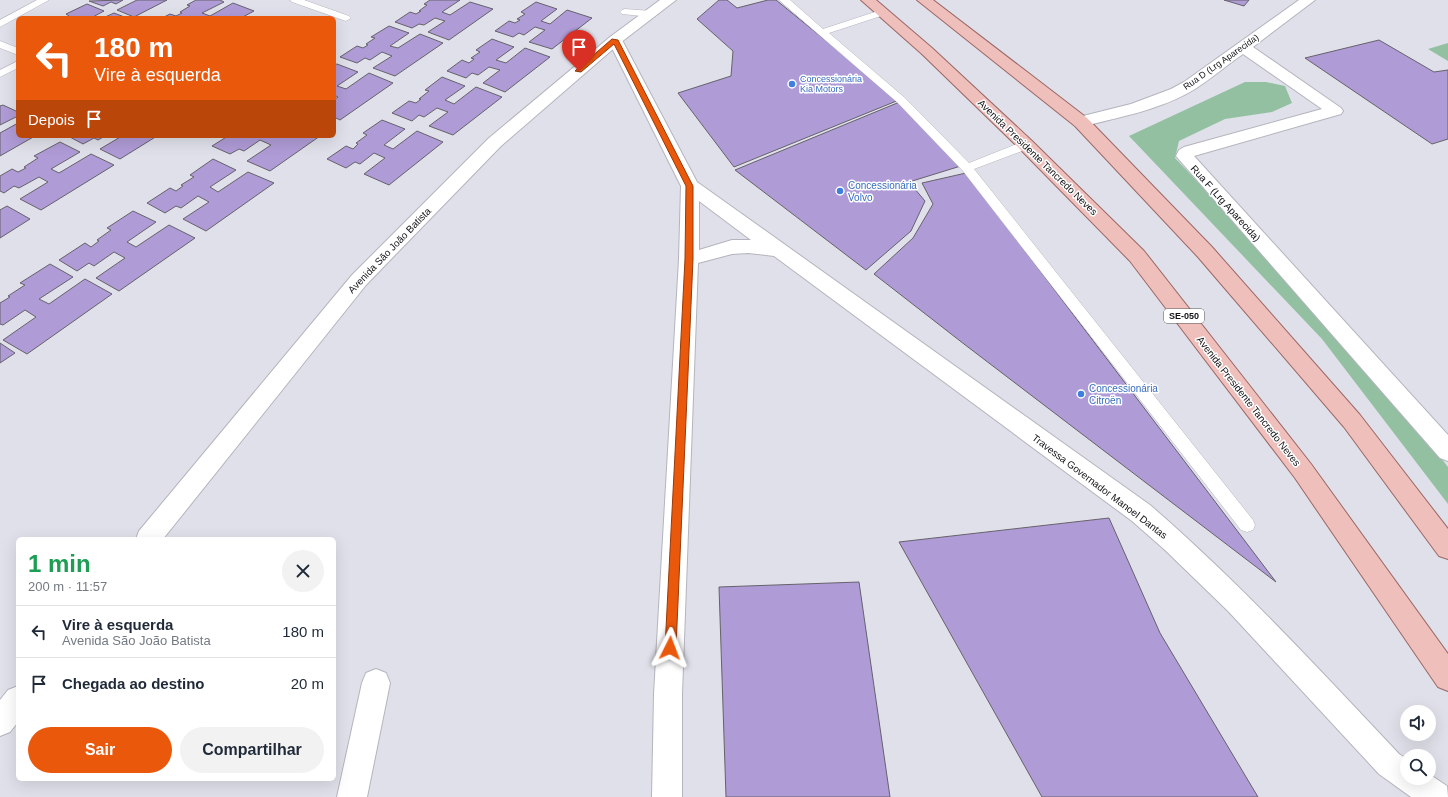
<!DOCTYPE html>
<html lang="pt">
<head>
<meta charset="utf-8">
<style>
	body { margin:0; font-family:Helvetica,sans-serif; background:#f2f2f3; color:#1f2937; height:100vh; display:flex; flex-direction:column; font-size:15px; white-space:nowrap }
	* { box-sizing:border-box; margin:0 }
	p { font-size:13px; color:#747a83 }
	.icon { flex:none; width:22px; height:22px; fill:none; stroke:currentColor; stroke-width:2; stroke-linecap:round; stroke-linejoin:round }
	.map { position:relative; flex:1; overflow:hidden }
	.sheet { position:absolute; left:16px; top:537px; width:320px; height:244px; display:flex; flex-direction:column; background:#fff; border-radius:6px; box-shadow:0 4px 16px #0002 }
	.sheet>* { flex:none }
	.guide { position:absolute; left:16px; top:16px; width:320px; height:122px; border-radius:6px; box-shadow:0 4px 16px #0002; background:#ea580c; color:#fff; overflow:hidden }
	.buttons { position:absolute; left:1400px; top:705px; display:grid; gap:8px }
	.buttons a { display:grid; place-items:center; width:36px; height:36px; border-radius:50%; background:#fff; box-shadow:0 4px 16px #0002; font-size:20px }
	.pin { position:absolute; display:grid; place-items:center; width:34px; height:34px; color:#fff; margin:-41px -17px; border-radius:50% 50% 50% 0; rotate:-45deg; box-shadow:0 0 4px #0007 }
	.pin .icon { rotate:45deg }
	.me { position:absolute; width:44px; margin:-22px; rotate:3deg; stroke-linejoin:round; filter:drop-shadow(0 0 3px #0008) }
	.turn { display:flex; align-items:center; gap:14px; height:84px; padding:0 12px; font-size:18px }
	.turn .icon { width:52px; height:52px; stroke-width:2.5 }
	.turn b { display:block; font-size:28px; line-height:34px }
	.then { display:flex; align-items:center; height:38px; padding:0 12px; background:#0003; gap:8px; font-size:15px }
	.round { display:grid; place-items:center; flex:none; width:42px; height:42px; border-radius:21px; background:#f2f2f3 }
	.headline { display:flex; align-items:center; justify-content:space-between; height:68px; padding:0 12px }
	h1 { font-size:24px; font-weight:600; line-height:30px; color:#1e9e55 }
	.action { display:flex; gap:8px; margin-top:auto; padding:8px 12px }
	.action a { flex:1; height:46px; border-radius:24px; background:#ea580c; color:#fff; font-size:16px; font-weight:600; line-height:46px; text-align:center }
	.action a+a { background:#f2f2f3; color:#1f2937 }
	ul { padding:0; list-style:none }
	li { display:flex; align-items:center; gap:12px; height:52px; padding:0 12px; border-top:1px solid #e0e1e3 }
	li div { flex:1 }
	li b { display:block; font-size:15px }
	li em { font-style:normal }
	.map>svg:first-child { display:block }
	.green { fill:#93c0a0 }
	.building { fill:#af9bd6; stroke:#65626b }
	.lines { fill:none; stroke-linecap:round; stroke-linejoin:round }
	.service-casing { stroke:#b4b4be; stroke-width:1 }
	.minor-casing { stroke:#b4b4be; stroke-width:2 }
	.tertiary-casing { stroke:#b4b4be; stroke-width:2 }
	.primary-casing { stroke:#9b6765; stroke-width:2 }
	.service { fill:#fff; fill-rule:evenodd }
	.minor { fill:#fff; fill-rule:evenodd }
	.tertiary { fill:#fff; fill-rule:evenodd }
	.primary { fill:#efbfbc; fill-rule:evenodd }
	.route { fill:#ea580c; stroke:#983908 }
	.shop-dot { fill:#3f7fe0; stroke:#fff; stroke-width:1.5 }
	.labels { text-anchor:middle; stroke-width:3; stroke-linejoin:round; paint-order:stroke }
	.far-street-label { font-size:9px; fill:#121115; stroke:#fff }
	.far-shop-label { font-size:9px; fill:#366cbe; stroke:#fff; text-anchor:start }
	.shield { fill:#fff; stroke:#59585b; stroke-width:1 }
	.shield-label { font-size:9px; font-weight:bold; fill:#121115 }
	.street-label { font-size:10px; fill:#121115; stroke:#fff }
	.shop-label { font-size:10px; fill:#366cbe; stroke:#fff; text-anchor:start }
</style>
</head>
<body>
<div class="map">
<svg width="1448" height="797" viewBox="0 0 1448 797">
	<rect width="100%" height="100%" fill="#e0e0ea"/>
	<g class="green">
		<path d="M1448,43V61L1428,49Z"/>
		<path d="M1245,82H1266L1285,86L1292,103L1272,112L1225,119L1179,141L1175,158L1353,346L1448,467V504L1322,339L1129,136Z"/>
	</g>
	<g class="building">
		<path d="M123,0L116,4L111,2L103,6L89,1Z"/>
		<path d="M137,0H167L134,17L117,10Z"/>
		<path d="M196,0H220L224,2L202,13L210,16L233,3L254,11L241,18H162L170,14L176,16L182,13L180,12L190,6L187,5Z"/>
		<path d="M430,0H460L442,12L450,15L470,2L493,9L449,40L428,32L445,21L435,18L424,25L419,24L412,28L395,22L410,12L416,14L421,11H419L427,5L424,4Z"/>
		<path d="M719,0H727L737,8L768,0H776L899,100L734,167L678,93L731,76L733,51L697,19Z"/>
		<path d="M1224,0H1249L1244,6Z"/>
		<path d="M536,2L557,9L541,21L550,24L567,10L592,18L552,49L529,42L545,30L535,27L524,35L519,33L513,37L495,31L509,21L515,23L520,20L517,19L525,14L521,12Z"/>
		<path d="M87,4L104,11L91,18H65L69,16L66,14Z"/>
		<path d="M114,13L127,18H103Z"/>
		<path d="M389,26L409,33L390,46L398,48L420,34L443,43L395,76L373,68L392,56L382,52L370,60L365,58L357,63L340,57L357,46L363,48L368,45L366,44L375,38L371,37Z"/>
		<path d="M492,39L514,47L496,60L506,63L525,48L550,57L505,92L483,83L500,70L489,67L478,75L472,73L466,78L447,71L462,60L469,63L474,59L471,58L480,52L476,50Z"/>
		<path d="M1379,40L1434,72L1448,70V139L1432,144L1305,58Z"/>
		<path d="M337,64L358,72L337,86L346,89L369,73L393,83L340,120L334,117V100L338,97L334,95V65Z"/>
		<path d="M442,77L465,86L445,100L454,104L476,87L502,97L453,135L429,126L448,112L437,108L424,117L419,115L412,121L392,113L409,101L416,103L421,99H419L429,91L425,90Z"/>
		<path d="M902,101L964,165L909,182L925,201L911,231L866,270L735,170Z"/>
		<path d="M3,105L18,112V116L0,125V106Z"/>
		<path d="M382,120L405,129L384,145L393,149L417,131L443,142L389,185L364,174L385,158L374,153L360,164L355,162L346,168L327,159L346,146L353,149L358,144L356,143L367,135L363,133Z"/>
		<path d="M18,123V136H35L0,156V133Z"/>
		<path d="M68,136H105L98,140L94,138L83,144Z"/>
		<path d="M122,136H157L120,159L100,149Z"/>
		<path d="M228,136H320L270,171L247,161L271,145L260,140L244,151L239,149L230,154L212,146Z"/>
		<path d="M60,142L80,152L51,169L59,173L91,154L114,165L41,210L20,199L48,182L39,177L19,188L14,186L4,193L0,191V176L12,169L18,172L26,168L24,167L38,158L34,156Z"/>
		<path d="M213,159L236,170L210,187L218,192L248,172L274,183L206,231L183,219L209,202L198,196L181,208L176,206L165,213L147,203L170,188L176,191L183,186L181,185L194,177L190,175Z"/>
		<path d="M966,173L1276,582L964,344L874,274L913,238L933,204L922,183Z"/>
		<path d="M7,206L30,219L0,238V210Z"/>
		<path d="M133,211L156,222L127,242L136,247L169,225L195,238L119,291L96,278L125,258L114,252L94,266L89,263L77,271L59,260L85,243L91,247L99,241L97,240L111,230L107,228Z"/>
		<path d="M50,264L73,277L39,299L49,304L85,279L112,294L27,354L3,340L36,317L25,310L3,325L0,324V303L10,297L8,296L25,285L20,283Z"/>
		<path d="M0,343L15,353L0,363Z"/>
		<path d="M1109,518L1160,633L1258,797H1042L899,542Z"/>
		<path d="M859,582L890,797H726L719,587Z"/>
	</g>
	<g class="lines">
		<g class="service-casing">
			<g id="service">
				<path d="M37,0H49L0,27V20Z"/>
				<path d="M290,0H304L349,16L351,18L346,21L343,20L292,2Z"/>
				<path d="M779,0H790L823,29L881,10H887L889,12L887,14L829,33L905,98L969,163L1022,142H1030L1032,145L1030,148L974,169L1253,520L1255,525L1253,530L1247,532L1241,530L963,171L897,102Z"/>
				<path d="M625,9L651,11L656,14L651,17L622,14L620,12L622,10Z"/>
				<path d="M0,41L18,48V55L0,48Z"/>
				<path d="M18,61V68L0,77V70Z"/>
			</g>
		</g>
		<g class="minor-casing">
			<g id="minor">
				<path d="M1299,0H1315L1253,47L1341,108L1343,111L1341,114L1194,156L1448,435V461L1440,458L1176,156L1179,150L1184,147L1322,109L1243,54C1227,65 1212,78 1195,89C1161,110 1119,117 1081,127L1075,126L1073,122L1075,118L1131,104L1171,89L1184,82Z"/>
				<path d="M615,36L620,37L622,40L697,182L1150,505C1239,582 1318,668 1399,754L1407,759V778H1429V774L1447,786L1448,797H1411L1379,774L1229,612L1165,550L1132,521L774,256L748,253L732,254L698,263L682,694V797H652L654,694L679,259L681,186L608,40L610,37ZM699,201L751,240H732L699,250Z"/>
				<path d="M376,669L386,673L390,683L367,797H337L362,683L366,673Z"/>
			</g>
		</g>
		<g class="tertiary-casing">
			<g id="tertiary">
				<path d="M660,0H676L620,43L501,146L396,254L366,285L163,539H136L139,531L352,275L489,138L610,37Z"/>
				<path d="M18,686V722L10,732L0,736V700L8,690Z"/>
			</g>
		</g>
		<g class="primary-casing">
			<g id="primary">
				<path d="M861,0H876L932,48L1032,141L1144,251L1311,464L1448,654V691L1438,687L1295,478L1130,261L1020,149L922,54Z"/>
				<path d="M917,0H933L1087,118L1212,247L1360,415L1448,529V559L1439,556L1344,427L1198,257L1075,126Z"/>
			</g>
		</g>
		<use href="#service" class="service"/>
		<use href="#minor" class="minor"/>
		<use href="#tertiary" class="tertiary"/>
		<use href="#primary" class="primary"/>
	</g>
	<path class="route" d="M612,39L618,40L693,186V259L676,648L674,651L670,653L666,651L665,648L685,259L686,186L614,44L581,72L575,71Z"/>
	<g class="shop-dot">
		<circle cx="792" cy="84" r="4"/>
		<circle cx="840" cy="191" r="4"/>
		<circle cx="1081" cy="394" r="4"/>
	</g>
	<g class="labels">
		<g class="far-street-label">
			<text transform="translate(1221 62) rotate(-35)" y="3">Rua D (Lrg Aparecida)</text>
		</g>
		<g class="far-shop-label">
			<text x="800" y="82">Concessionária<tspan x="800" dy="10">Kia Motors</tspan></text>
		</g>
		<rect class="shield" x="1164" y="309" width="40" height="14" rx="3"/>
		<g class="shield-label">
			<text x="1184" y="319">SE-050</text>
		</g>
		<g class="street-label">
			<text transform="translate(1038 157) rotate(44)" y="4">Avenida Presidente Tancredo Neves</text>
			<text transform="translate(1226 203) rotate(48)" y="4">Rua F (Lrg Aparecida)</text>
			<text transform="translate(389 250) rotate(-46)" y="4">Avenida São João Batista</text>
			<text transform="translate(1249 401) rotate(52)" y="4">Avenida Presidente Tancredo Neves</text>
			<text transform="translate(1100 486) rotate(37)" y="4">Travessa Governador Manoel Dantas</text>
		</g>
		<g class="shop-label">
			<text x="848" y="189">Concessionária<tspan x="848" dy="12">Volvo</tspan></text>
			<text x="1089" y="392">Concessionária<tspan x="1089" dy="12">Citroën</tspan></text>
		</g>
	</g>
</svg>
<div class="buttons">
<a><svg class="icon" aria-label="sound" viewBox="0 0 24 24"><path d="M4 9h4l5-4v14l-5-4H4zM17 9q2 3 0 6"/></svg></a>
<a><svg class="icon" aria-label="search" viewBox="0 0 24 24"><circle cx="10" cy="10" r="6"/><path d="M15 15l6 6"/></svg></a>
</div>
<div class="pin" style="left:579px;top:71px;background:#d93025"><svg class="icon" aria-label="arrive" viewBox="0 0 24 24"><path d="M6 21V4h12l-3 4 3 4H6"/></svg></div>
<svg class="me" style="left:670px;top:648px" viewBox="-20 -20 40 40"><path d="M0-17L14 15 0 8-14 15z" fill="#ea580c" stroke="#fff" stroke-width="4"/></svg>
<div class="guide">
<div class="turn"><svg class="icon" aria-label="left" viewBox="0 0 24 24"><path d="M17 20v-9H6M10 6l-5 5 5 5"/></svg><div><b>180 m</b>Vire à esquerda</div></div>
<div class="then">Depois<svg class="icon" aria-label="arrive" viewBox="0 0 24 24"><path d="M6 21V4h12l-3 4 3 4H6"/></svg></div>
</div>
<section class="sheet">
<div class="headline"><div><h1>1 min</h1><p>200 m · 11:57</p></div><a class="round"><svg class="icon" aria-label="close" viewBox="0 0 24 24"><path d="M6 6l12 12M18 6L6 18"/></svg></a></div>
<ul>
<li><svg class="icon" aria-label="left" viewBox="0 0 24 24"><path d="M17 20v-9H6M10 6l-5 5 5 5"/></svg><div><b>Vire à esquerda</b><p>Avenida São João Batista</p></div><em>180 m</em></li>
<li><svg class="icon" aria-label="arrive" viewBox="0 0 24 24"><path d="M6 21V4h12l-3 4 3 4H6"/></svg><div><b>Chegada ao destino</b></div><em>20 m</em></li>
</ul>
<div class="action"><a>Sair</a><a>Compartilhar</a></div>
</section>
</div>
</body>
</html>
